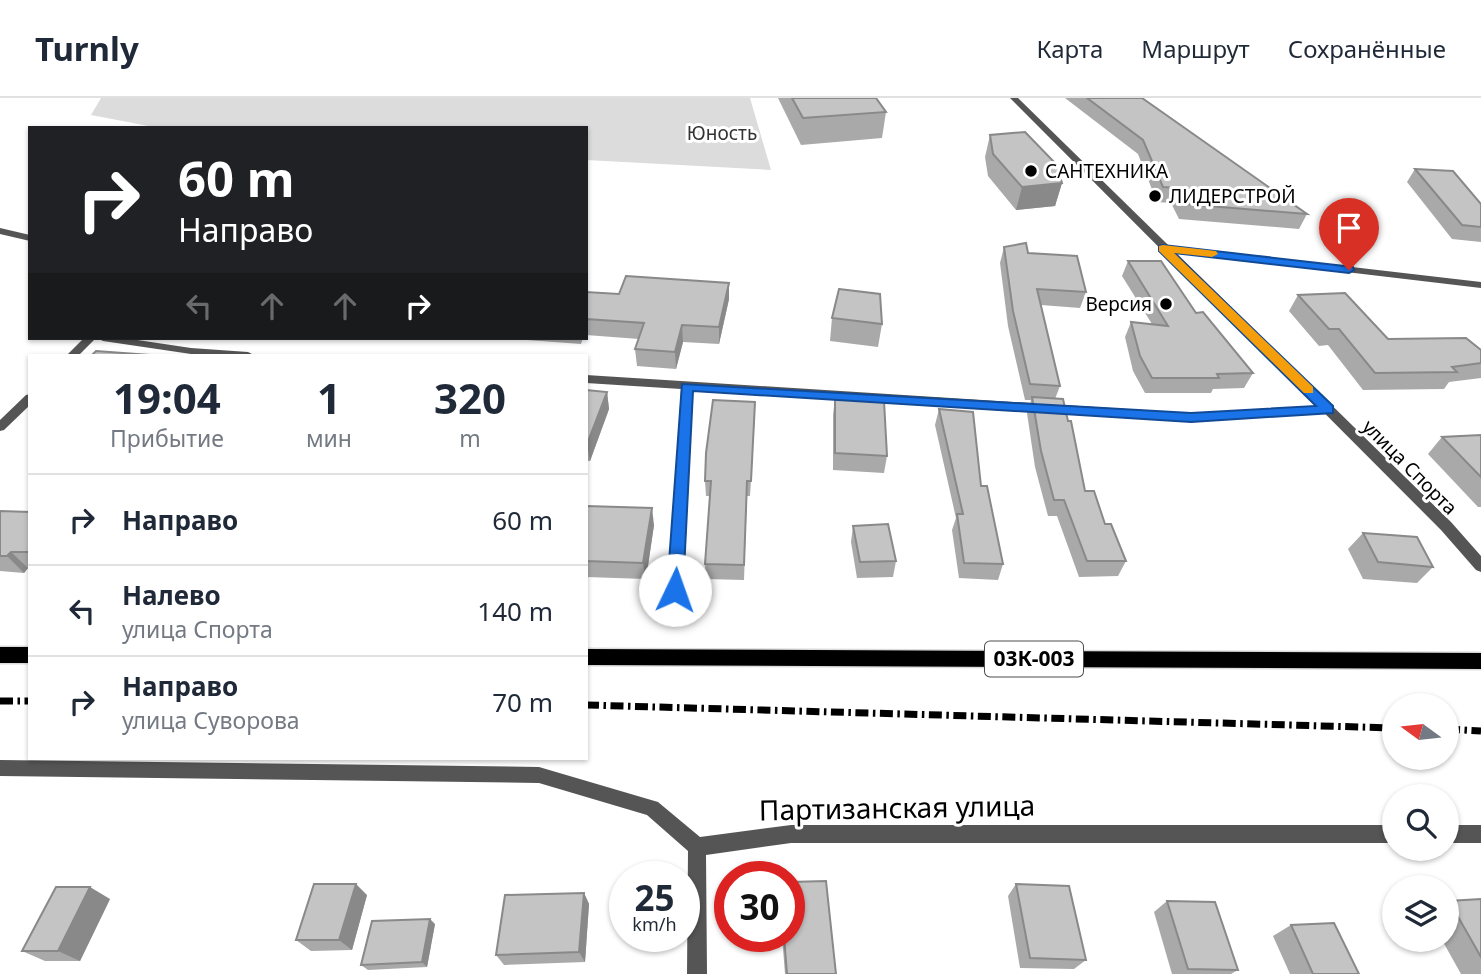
<!DOCTYPE html>
<html lang="ru">
<head>
<meta charset="utf-8">
<style>
	body { margin:0; font-family:"Noto Sans",sans-serif; background:#f6f6f7; color:#1f2937; height:100vh; display:flex; flex-direction:column; font-size:26px; white-space:nowrap }
	* { box-sizing:border-box; margin:0 }
	p { font-size:23px; color:#747a83 }
	.icon { flex:none; width:38px; height:38px; fill:none; stroke:currentColor; stroke-width:2; stroke-linecap:round; stroke-linejoin:round }
	.map { position:relative; flex:1; overflow:hidden }
	.panel { position:absolute; left:28px; top:256px; width:560px; height:406px; display:flex; flex-direction:column; background:#fff; border-radius:0px; box-shadow:0 2px 5px #0004 }
	.panel>* { flex:none }
	.hud { position:absolute; left:28px; top:28px; width:560px; height:214px; border-radius:0px; box-shadow:0 2px 5px #0004; background:#202124; color:#fff; overflow:hidden }
	.needle { width:46px; rotate:285deg }
	.controls { position:absolute; left:1382px; top:595px; display:grid; gap:14px }
	.controls a { display:grid; place-items:center; width:77px; height:77px; border-radius:50%; background:#fff; box-shadow:0 2px 5px #0004; font-size:35px }
	.speed { position:absolute; left:609px; top:763px; display:flex; gap:14px; font-size:35px; font-weight:700; text-align:center }
	.speed>* { display:grid; place-content:center; width:91px; height:91px; border-radius:50%; background:#fff; box-shadow:0 2px 5px #0004; line-height:1 }
	.speed small { font-size:18px; font-weight:400 }
	.speed .limit { border:10px solid #d22; background:#fff; color:#111 }
	.pin { position:absolute; display:grid; place-items:center; width:60px; height:60px; color:#fff; margin:-72px -30px; border-radius:50% 50% 50% 0; rotate:-45deg; box-shadow:0 0 7px #0007 }
	.pin .icon { rotate:45deg }
	.me { position:absolute; width:77px; margin:-38px; rotate:3deg; stroke-linejoin:round; filter:drop-shadow(0 0 5px #0008) }
	.turn { display:flex; align-items:center; gap:24px; height:147px; padding:0 35px; font-size:32px }
	.turn .icon { width:91px; height:91px; stroke-width:2.5 }
	.turn b { display:block; font-size:49px; line-height:60px }
	.lanes { display:flex; align-items:center; height:66px; padding:0 35px; background:#0003; justify-content:center; gap:35px; direction:ltr }
	.lanes .off { opacity:.35 }
	.eta { display:flex; justify-content:space-evenly; align-items:center; height:119px; text-align:center }
	.eta b { font-size:42px; font-weight:700; line-height:49px }
	ul { padding:0; list-style:none }
	li { display:flex; align-items:center; gap:21px; height:91px; padding:0 35px; border-top:2px solid #e0e1e3 }
	li div { flex:1 }
	li b { display:block; font-size:26px }
	li em { font-style:normal }
	header { display:flex; align-items:center; gap:42px; box-sizing:border-box; height:98px; padding:0 35px; background:#fff; border-bottom:2px solid #e0e1e3 }
	header strong { font-size:33px }
	nav { display:flex; gap:38px; margin-inline-start:auto; font-size:24px }
	.map>svg:first-child { display:block }
	.green { fill:#dcdcdc }
	.lines { fill:none; stroke-linecap:round; stroke-linejoin:round }
	.primary-casing { stroke:#dbdbdb; stroke-width:3 }
	.service { fill:#555; fill-rule:evenodd }
	.minor { fill:#555; fill-rule:evenodd }
	.tertiary { fill:#555; fill-rule:evenodd }
	.primary { fill:#000; fill-rule:evenodd }
	.rail { stroke:#000; stroke-width:7; stroke-dasharray:13 4.5 2.5 4.5; stroke-linecap:butt }
	.wall { fill:#a9a9a9 }
	.shaded-wall { fill:#898989 }
	.building { fill:#c4c4c4; stroke:#898989; stroke-width:2 }
	.route { fill:#1a73e8; stroke:#114b97; stroke-width:2 }
	.slow { fill:#f59e0b }
	.poi-dot { fill:#000; stroke:#fff; stroke-width:2.5 }
	.labels { text-anchor:middle; stroke-width:6; stroke-linejoin:round; paint-order:stroke }
	.far-park-label { font-size:19px; fill:#333; stroke:#fff }
	.far-poi-label { font-size:19px; fill:#000; stroke:#fff; text-anchor:start }
	.far-street-label { font-size:19px; fill:#000; stroke:#fff }
	.shield { fill:#fff; stroke:#4c4c4c; stroke-width:2 }
	.shield-label { font-size:21px; font-weight:bold; fill:#000 }
	.near-street-label { font-size:28px; fill:#000; stroke:#fff }
</style>
</head>
<body>
<header>
<strong>Turnly</strong>
<nav><a>Карта</a><a>Маршрут</a><a>Сохранённые</a></nav>
</header>
<div class="map">
<svg width="1481" height="876" viewBox="0 0 1481 876">
	<rect width="100%" height="100%" fill="#fff"/>
	<path class="green" d="M101,0H750L771,72L586,62V30H159L91,17Z"/>
	<g class="lines">
		<g class="primary-casing">
			<g id="primary">
				<rect x="0" y="549" width="30" height="16"/>
				<path d="M586,551L1481,555V571L586,567Z"/>
			</g>
		</g>
		<path class="service" d="M0,130L30,137V143L0,136Z"/>
		<g class="minor">
			<path d="M1163,147L1481,184V190L1160,152L1158,150Z"/>
			<path d="M84,240H96L79,257H67Z"/>
			<path d="M97,240H124L191,250L248,254L254,257L191,256L103,243Z"/>
			<path d="M586,277L1191,315L1328,307L1334,311L1328,315L1191,323L693,291L682,492L680,496H670L668,492L681,291L586,285Z"/>
			<path d="M30,296V307L4,332L0,333V322L26,297Z"/>
			<path d="M0,662L539,669L658,704L700,739L791,727H1395V745H791L706,757L707,876H687L688,753L647,717L539,685L0,678Z"/>
			<rect x="1447" y="727" width="34" height="18"/>
		</g>
		<path class="tertiary" d="M1010,0H1018L1451,424L1481,458V474L1476,472L1441,432Z"/>
		<use href="#primary" class="primary"/>
		<g class="rail">
			<path d="M0,603H30"/>
			<path d="M586,607L1395,630"/>
			<path d="M1447,631L1481,633"/>
		</g>
	</g>
	<g class="wall">
		<path d="M778,0H876L886,14L882,40L801,47Z"/>
		<path d="M1065,0H1142L1307,116L1299,131L1179,121L1171,105L1157,104L1138,56Z"/>
		<path d="M990,37L1062,85L1055,108L1016,112L988,78L985,59Z"/>
		<path d="M1415,71L1481,106V144L1452,141L1407,84Z"/>
		<path d="M1004,149L1028,155L1086,194L1080,210L1041,207L1060,288L1055,301L1085,393L1126,463L1118,478L1079,479L1057,418H1048L1035,369L1027,315L1031,302H1025L1008,228L1000,165Z"/>
		<path d="M1128,163L1196,215L1253,275L1244,290L1213,291L1211,295H1145L1133,273L1125,239L1131,224L1152,226L1122,178Z"/>
		<path d="M586,194L729,201L719,246L683,244L676,271L637,268L635,251L639,241L586,237Z"/>
		<path d="M1298,197L1388,241L1481,252V280L1449,284L1444,291L1363,292L1328,247L1319,248L1289,213Z"/>
		<path d="M832,220L882,226L878,249L830,243Z"/>
		<path d="M527,240H583L581,246L527,242Z"/>
		<path d="M586,292L607,294L609,311L590,363H586Z"/>
		<path d="M835,300L887,358L884,375L833,372V317Z"/>
		<path d="M939,311L981,388L1003,466L998,482L959,480L952,432L956,420L935,327Z"/>
		<path d="M755,318L750,398H747L744,482L706,481L705,466L710,398H706L705,383Z"/>
		<path d="M1481,337V409H1478L1428,356L1442,339Z"/>
		<path d="M586,408L654,427L646,481L586,479Z"/>
		<path d="M0,413L30,414V470H28L24,475L0,473Z"/>
		<path d="M853,428L896,463L893,479L857,480L851,444Z"/>
		<path d="M1363,435L1433,469L1417,485L1363,481L1348,451Z"/>
		<path d="M1016,786L1086,862L1074,871L1020,870L1008,798Z"/>
		<path d="M584,795L589,806L585,864L504,867L496,857Z"/>
		<path d="M367,797L352,852L311,853L296,842Z"/>
		<path d="M110,801L80,863H45L22,853Z"/>
		<path d="M1481,801V876H1461L1442,842H1447V804L1449,803Z"/>
		<path d="M1167,803L1238,872L1231,876H1172L1154,814Z"/>
		<path d="M435,826L427,869L368,872L361,867Z"/>
		<path d="M1291,827L1359,876H1290L1273,838Z"/>
		<path d="M782,838H789L836,876H785Z"/>
	</g>
	<g class="shaded-wall">
		<path d="M1062,85L1055,108L1016,112L1022,89Z"/>
		<path d="M729,185V201L719,246V229Z"/>
		<path d="M682,227L683,244L676,271L675,254Z"/>
		<path d="M607,294L609,311L590,363L587,346Z"/>
		<path d="M652,410L654,427L646,481L643,465Z"/>
		<path d="M11,454L28,470L24,475L7,458Z"/>
		<path d="M356,786L367,797L352,852L339,842Z"/>
		<path d="M90,789L110,801L80,863L58,853Z"/>
		<path d="M584,795L589,806L585,864L579,854Z"/>
		<path d="M430,821L435,826L427,869L422,864Z"/>
	</g>
	<g class="building">
		<path d="M792,0H876L886,14L803,20Z"/>
		<path d="M1087,0H1142L1307,116L1185,106L1177,90L1163,89L1143,42Z"/>
		<path d="M1025,34L1057,67L1062,85L1022,89L993,56L990,37Z"/>
		<path d="M1415,71L1453,73L1481,106V129L1462,127Z"/>
		<path d="M1026,145L1028,155L1077,158L1086,194L1037,191L1060,288L1030,286L1013,213L1004,149Z"/>
		<path d="M1128,163H1161L1196,215L1203,214L1253,275L1217,276L1219,280H1152L1140,258L1131,224L1168,228Z"/>
		<path d="M626,178L729,185L719,229L682,227L675,254L635,251L644,225L586,221V194L619,196Z"/>
		<path d="M839,191L880,196L882,226L832,220Z"/>
		<path d="M1345,195L1388,241L1466,240L1481,252V265L1452,269L1457,274L1375,275L1339,231H1329L1298,197Z"/>
		<path d="M96,253L150,257H92Z"/>
		<path d="M586,292L607,294L587,346H586Z"/>
		<path d="M1032,299L1063,301L1068,323H1071L1085,393H1094L1105,426H1111L1126,463H1087L1064,402H1054L1041,353Z"/>
		<path d="M835,300L884,303L887,358L835,355Z"/>
		<path d="M713,302L755,304L751,383H747L744,467L705,466L711,383H705L706,355Z"/>
		<path d="M939,311L973,314L981,388H987L1003,466L964,465L957,416H963Z"/>
		<path d="M1481,337V379L1442,339Z"/>
		<path d="M586,408L652,410L643,465L586,463Z"/>
		<path d="M0,413L30,414V454H11L7,458H0Z"/>
		<path d="M888,426L896,463L860,464L853,428Z"/>
		<path d="M1363,435L1417,439L1433,469L1378,464Z"/>
		<path d="M826,783L836,876H787L784,838H789V784Z"/>
		<path d="M314,786H356L339,842H296Z"/>
		<path d="M1016,786L1069,788L1086,862L1030,860Z"/>
		<path d="M56,789H90L58,853H22Z"/>
		<path d="M584,795L579,854L496,857L505,797Z"/>
		<path d="M1481,801V859L1449,803Z"/>
		<path d="M1167,803L1215,804L1238,872L1188,871Z"/>
		<path d="M430,821L422,864L361,867L372,823Z"/>
		<path d="M1334,825L1359,876H1313L1291,827Z"/>
	</g>
	<path class="route" d="M1163,147L1353,169L1354,172L1349,175L1174,155L1333,308V315L1191,324L693,293L683,492L681,497H669L667,492L682,286L1191,315L1316,308L1159,153V148Z"/>
	<path class="slow" d="M1163,147L1216,153L1218,156L1212,159L1174,155L1313,289V295H1304L1159,153V148Z"/>
	<g class="poi-dot">
		<circle cx="1031" cy="73" r="7"/>
		<circle cx="1155" cy="98" r="7"/>
		<circle cx="1166" cy="206" r="7"/>
	</g>
	<g class="labels">
		<g class="far-park-label">
			<text x="722" y="42">Юность</text>
		</g>
		<g class="far-poi-label">
			<text x="1045" y="80">САНТЕХНИКА</text>
			<text x="1169" y="105">ЛИДЕРСТРОЙ</text>
			<text x="1152" y="213" text-anchor="end">Версия</text>
		</g>
		<g class="far-street-label">
			<text transform="translate(1410 369) rotate(45)" y="7">улица Спорта</text>
		</g>
		<rect class="shield" x="985" y="543.5" width="98" height="35" rx="5"/>
		<g class="shield-label">
			<text x="1034" y="568">03К-003</text>
		</g>
		<g class="near-street-label">
			<text transform="translate(897 710) rotate(-1)" y="10">Партизанская улица</text>
		</g>
	</g>
</svg>
<div class="controls">
<a><svg class="needle" viewBox="-14 -14 28 28"><path d="M0-13l5 13h-10z" fill="#e53935"/><path d="M0 13l5-13h-10z" fill="#747a83"/></svg></a>
<a><svg class="icon" aria-label="search" viewBox="0 0 24 24"><circle cx="10" cy="10" r="6"/><path d="M15 15l6 6"/></svg></a>
<a><svg class="icon" aria-label="layers" viewBox="0 0 24 24"><path d="M12 4l9 5-9 5-9-5zM3 14l9 5 9-5"/></svg></a>
</div>
<div class="speed"><div>25<small>km/h</small></div><div class="limit">30</div></div>
<div class="pin" style="left:1349px;top:172px;background:#d93025"><svg class="icon" aria-label="arrive" viewBox="0 0 24 24"><path d="M6 21V4h12l-3 4 3 4H6"/></svg></div>
<svg class="me" style="left:675px;top:492px" viewBox="-20 -20 40 40"><circle r="19" fill="#fff"/><path d="M0-13L10 11 0 6-10 11z" fill="#1a73e8"/></svg>
<div class="hud">
<div class="turn"><svg class="icon" aria-label="right" viewBox="0 0 24 24"><path d="M7 20v-9h11M14 6l5 5-5 5"/></svg><div><b>60 m</b>Направо</div></div>
<div class="lanes"><svg class="icon off" aria-label="left" viewBox="0 0 24 24"><path d="M17 20v-9H6M10 6l-5 5 5 5"/></svg><svg class="icon off" aria-label="ahead" viewBox="0 0 24 24"><path d="M12 20V5M6 11l6-6 6 6"/></svg><svg class="icon off" aria-label="ahead" viewBox="0 0 24 24"><path d="M12 20V5M6 11l6-6 6 6"/></svg><svg class="icon" aria-label="right" viewBox="0 0 24 24"><path d="M7 20v-9h11M14 6l5 5-5 5"/></svg></div>
</div>
<section class="panel">
<div class="eta">
<div><b>19:04</b><p>Прибытие</p></div>
<div><b>1</b><p>мин</p></div>
<div><b>320</b><p>m</p></div>
</div>
<ul>
<li><svg class="icon" aria-label="right" viewBox="0 0 24 24"><path d="M7 20v-9h11M14 6l5 5-5 5"/></svg><div><b>Направо</b></div><em>60 m</em></li>
<li><svg class="icon" aria-label="left" viewBox="0 0 24 24"><path d="M17 20v-9H6M10 6l-5 5 5 5"/></svg><div><b>Налево</b><p>улица Спорта</p></div><em>140 m</em></li>
<li><svg class="icon" aria-label="right" viewBox="0 0 24 24"><path d="M7 20v-9h11M14 6l5 5-5 5"/></svg><div><b>Направо</b><p>улица Суворова</p></div><em>70 m</em></li>
</ul>
</section>
</div>
</body>
</html>
